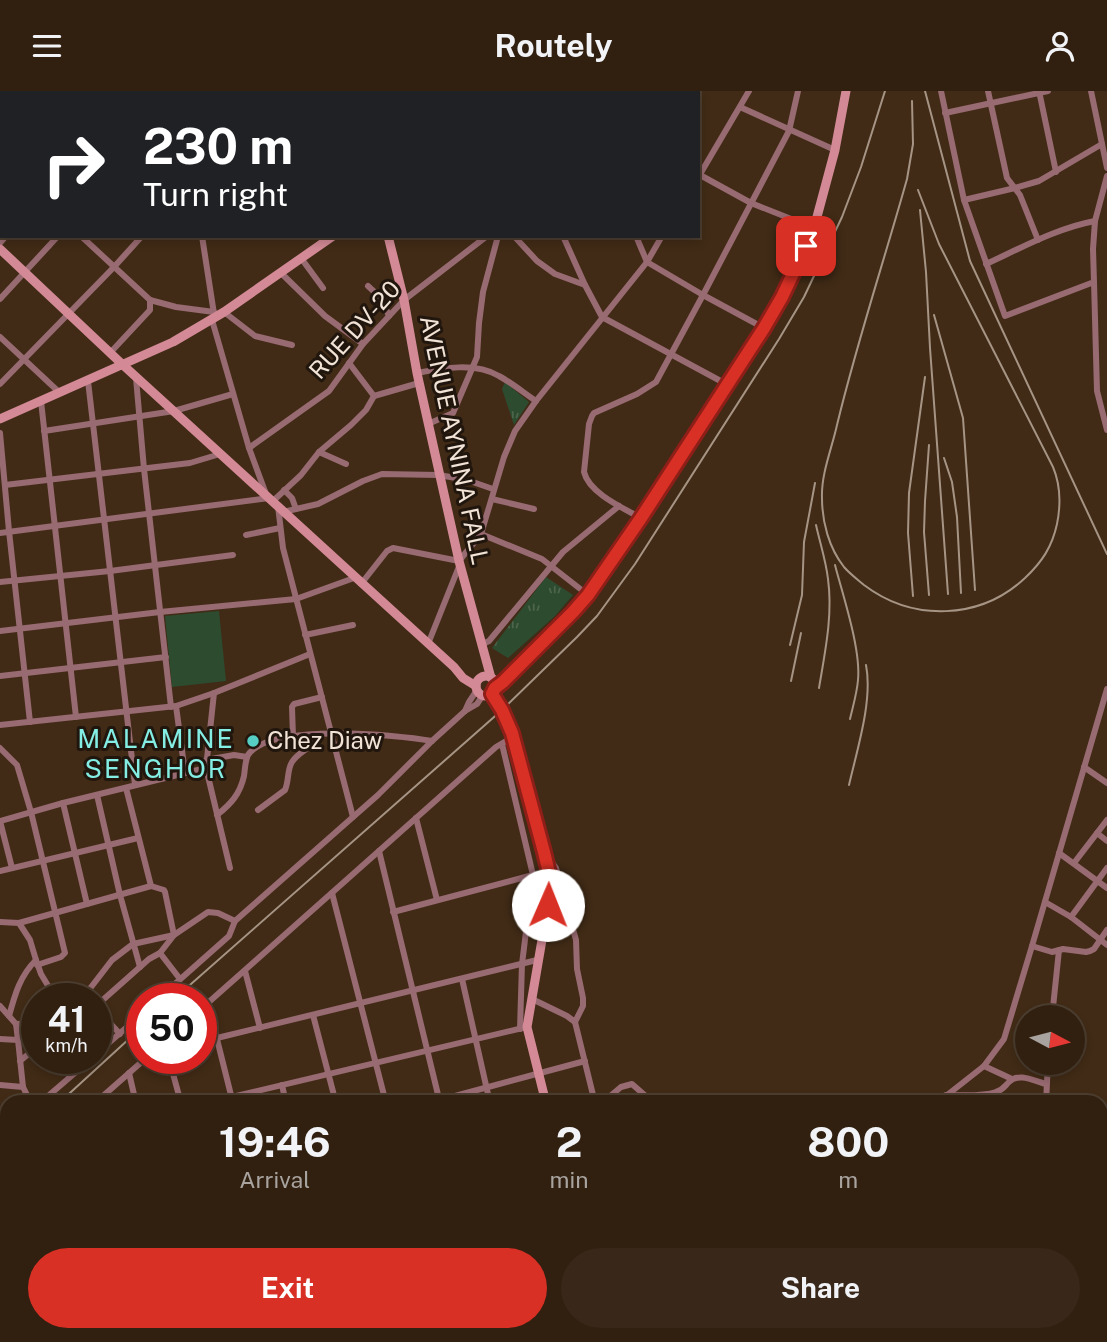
<!DOCTYPE html>
<html lang="en">
<head>
<meta charset="utf-8">
<style>
	body { margin:0; font-family:"Public Sans",sans-serif; background:#392819; color:#f1f3f6; height:100vh; display:flex; flex-direction:column; font-size:26px; white-space:nowrap }
	* { box-sizing:border-box; margin:0 }
	p { font-size:23px; color:#a8a39f }
	.icon { flex:none; width:38px; height:38px; fill:none; stroke:currentColor; stroke-width:2; stroke-linecap:round; stroke-linejoin:round }
	.map { position:relative; flex:1; overflow:hidden }
	.panel { position:absolute; left:0px; top:1004px; width:1108px; height:247px; display:flex; flex-direction:column; background:#312010; border-radius:21px 21px 0 0; box-shadow:0 4px 10px #0003,0 0 0 2px #4c3e30 }
	.panel>* { flex:none }
	.banner { position:absolute; left:0px; top:0px; width:700px; height:147px; box-shadow:0 4px 10px #0003,0 0 0 2px #4c3e30; background:#202124; color:#fff; overflow:hidden }
	.needle { width:46px; rotate:97deg }
	.controls { position:absolute; left:1015px; top:914px; display:grid; gap:14px }
	.controls a { display:grid; place-items:center; width:70px; height:70px; border-radius:50%; background:#312010; box-shadow:0 4px 10px #0003,0 0 0 2px #4c3e30; font-size:35px }
	.speed { position:absolute; left:21px; top:892px; display:flex; gap:14px; font-size:35px; font-weight:700; text-align:center }
	.speed>* { display:grid; place-content:center; width:91px; height:91px; border-radius:50%; background:#312010; box-shadow:0 4px 10px #0003,0 0 0 2px #4c3e30; line-height:1 }
	.speed small { font-size:18px; font-weight:400 }
	.speed .limit { border:10px solid #d22; background:#fff; color:#111 }
	.pin { position:absolute; display:grid; place-items:center; width:60px; height:60px; color:#fff; margin:-30px; border-radius:14px; box-shadow:0 4px 10px #0006 }
	.me { position:absolute; width:77px; margin:-38px; rotate:1deg; stroke-linejoin:round; filter:drop-shadow(0 0 5px #0008) }
	.turn { display:flex; align-items:center; gap:24px; height:147px; padding:0 28px; font-size:32px }
	.turn .icon { width:91px; height:91px; stroke-width:2.5 }
	.turn b { display:block; font-size:49px; line-height:60px }
	.eta { display:flex; justify-content:space-evenly; align-items:center; height:119px; text-align:center }
	.eta b { font-size:42px; font-weight:700; line-height:49px }
	.primary-button { display:flex; gap:14px; margin-top:auto; padding:14px 28px }
	.primary-button a { flex:1; height:80px; border-radius:42px; background:#d93025; color:#fff; font-size:28px; font-weight:700; line-height:80px; text-align:center }
	.primary-button a+a { background:#392819; color:#f1f3f6 }
	header { display:flex; justify-content:space-between; align-items:center; height:91px; padding:0 28px; background:#312010; font-size:32px; font-weight:700 }
	.map>svg:first-child { display:block }
	.cemetery { fill:url(#cemetery-stones) }
	.park { fill:url(#park-tufts) }
	.pitch { fill:#2d4b2f }
	.lines { fill:none; stroke-linecap:round; stroke-linejoin:round }
	.street { stroke:#986a71; stroke-width:6 }
	.secondary { stroke:#d38a96; stroke-width:9 }
	.primary { stroke:#f4a9b5; stroke-width:10 }
	.rail { stroke:#a69484; stroke-width:2 }
	.route-casing { stroke:#8d1f18; stroke-width:18 }
	.route { stroke:#d93025; stroke-width:12 }
	.poi-dot { fill:#56cec3; stroke:#20160d; stroke-width:2.5 }
	.labels { text-anchor:middle; stroke-width:6; stroke-linejoin:round; paint-order:stroke }
	.street-label { font-size:24px; fill:#f2e3d7; stroke:#20160d }
	.poi-label { font-size:24px; fill:#f2e3d7; stroke:#20160d; text-anchor:start }
	.neighbourhood-label { font-size:26px; letter-spacing:2px; fill:#84eee4; stroke:#20160d }
</style>
</head>
<body>
<header><svg class="icon" aria-label="menu" viewBox="0 0 24 24"><path d="M4 6h16M4 12h16M4 18h16"/></svg>Routely<svg class="icon" aria-label="person" viewBox="0 0 24 24"><circle cx="12" cy="8" r="4"/><path d="M4 21q1-7 8-7t8 7"/></svg></header>
<div class="map">
<svg width="1107" height="1251" viewBox="0 0 1107 1251">
	<defs>
		<pattern id="cemetery-stones" width="16" height="16" patternUnits="userSpaceOnUse" patternTransform="scale(1.75)"><rect width="16" height="16" fill="#2d4b2f"/><path d="M2 7V4a2 2 0 0 1 4 0v3zM10 15v-3a2 2 0 0 1 4 0v3z" fill="#4c654c"/></pattern>
		<pattern id="park-tufts" width="24" height="20" patternUnits="userSpaceOnUse" patternTransform="scale(1.75)"><rect width="24" height="20" fill="#2d4b2f"/><path d="M3 7l-1-3M5 7V3M7 7l1-3M15 17l-1-3M17 17v-4M19 17l1-3" fill="none" stroke="#4c654c"/></pattern>
	</defs>
	<rect width="100%" height="100%" fill="#412b16"/>
	<path class="cemetery" d="M898,1244H975L983,1251H896Z"/>
	<g class="park">
		<path d="M505,291L529,311L514,334L502,298Z"/>
		<path d="M546,486L573,504L555,525L508,567L492,557Z"/>
	</g>
	<path class="pitch" d="M219,520L226,590L172,596L165,525Z"/>
	<g class="lines">
		<g class="street">
			<path d="M19,0L21,2"/>
			<path d="M234,0L238,2"/>
			<path d="M290,0L292,2"/>
			<path d="M482,0L483,2"/>
			<path d="M580,0V2"/>
			<path d="M655,0L656,2"/>
			<path d="M941,0L964,109L1005,225L1094,191L1093,158L1095,130"/>
			<path d="M988,0L1007,87L1020,104L1038,149"/>
			<path d="M1039,0L1056,81"/>
			<path d="M1091,0L1107,77"/>
			<path d="M209,2L210,0"/>
			<path d="M304,2L306,0"/>
			<path d="M740,16L835,59"/>
			<path d="M945,22L1048,0"/>
			<path d="M0,69L2,71"/>
			<path d="M698,81L700,84L751,112L814,137"/>
			<path d="M699,85L749,0"/>
			<path d="M964,109L1015,97L1039,90L1102,53"/>
			<path d="M81,145L150,209L176,216L214,221"/>
			<path d="M202,145L214,223"/>
			<path d="M514,145L537,170L555,183L585,194"/>
			<path d="M563,145L585,194L602,226L728,294"/>
			<path d="M636,145L647,171L703,204L764,237"/>
			<path d="M0,152L6,145"/>
			<path d="M301,167L323,197"/>
			<path d="M986,173C1021,157 1057,137 1095,130L1107,85"/>
			<path d="M280,181L325,225L363,253"/>
			<path d="M1094,191L1097,300L1107,339"/>
			<path d="M368,195L381,207L389,225"/>
			<path d="M0,208L58,145"/>
			<path d="M224,221L255,245L292,254"/>
			<path d="M212,229L249,357L266,403"/>
			<path d="M0,246L60,302"/>
			<path d="M110,262L150,219V209"/>
			<path d="M349,272L374,305"/>
			<path d="M417,282C443,277 475,271 499,285C512,292 524,302 536,310"/>
			<path d="M136,287L144,378L171,616"/>
			<path d="M88,290L135,694"/>
			<path d="M0,293L114,176L142,145"/>
			<path d="M41,310L76,626"/>
			<path d="M428,333L453,322L477,266L479,232L483,201L498,145"/>
			<path d="M44,340L174,320L233,303"/>
			<path d="M0,342L9,440L30,631"/>
			<path d="M249,357L329,300L363,253L404,209L487,145"/>
			<path d="M319,361L346,373"/>
			<path d="M5,394L190,372L220,363"/>
			<path d="M284,399L292,407L296,418"/>
			<path d="M492,408L534,418"/>
			<path d="M273,410L301,384L319,361L351,334L366,319L374,305L419,292"/>
			<path d="M278,415L283,457L353,726"/>
			<path d="M283,421L318,413L363,390L382,383L439,384L467,389L493,398"/>
			<path d="M641,427C623,417 589,402 584,381L589,333L592,325L594,322L637,303L656,291L703,204L789,40L798,0"/>
			<path d="M0,442L269,407"/>
			<path d="M481,443L542,468L588,504"/>
			<path d="M246,444L280,437"/>
			<path d="M0,491L110,480L233,464"/>
			<path d="M361,493L387,460L393,457L459,470L481,443L504,366L515,340L536,310L647,171L662,145"/>
			<path d="M0,540L160,521L296,508L354,487"/>
			<path d="M305,544L353,534"/>
			<path d="M428,553L460,473"/>
			<path d="M481,554L489,550L563,461L619,415"/>
			<path d="M0,585L166,566"/>
			<path d="M214,602L206,677L230,777"/>
			<path d="M176,615L185,682"/>
			<path d="M465,620L469,611L477,599"/>
			<path d="M0,634L176,615L214,602L310,563"/>
			<path d="M293,646L292,616L294,613L322,606"/>
			<path d="M502,653L533,784L522,873L520,938"/>
			<path d="M0,657L17,674L31,721L65,862L61,866L37,874"/>
			<path d="M206,669L234,664L247,666"/>
			<path d="M1084,676L1107,692"/>
			<path d="M126,697L151,795"/>
			<path d="M97,704L120,804L140,876"/>
			<path d="M63,712L87,813"/>
			<path d="M258,719L285,699C289,690 287,679 292,671C299,660 313,657 321,643"/>
			<path d="M217,724C231,713 240,703 244,685C245,679 245,670 248,664C270,631 397,644 432,650"/>
			<path d="M416,727L437,809"/>
			<path d="M0,730L63,712L206,677"/>
			<path d="M0,730L12,777"/>
			<path d="M1097,742L1107,750"/>
			<path d="M379,760L440,1012"/>
			<path d="M1059,762L1107,797"/>
			<path d="M1074,772L1107,729"/>
			<path d="M0,780L138,747"/>
			<path d="M332,802L386,1012"/>
			<path d="M1045,811L1071,826L1107,854"/>
			<path d="M393,821L533,784"/>
			<path d="M1071,826L1107,777"/>
			<path d="M0,831L19,832L151,795L164,799L165,801L174,844L160,862"/>
			<path d="M19,832L30,849L36,869"/>
			<path d="M1032,855L1052,861L1063,858L1086,861L1090,860L1094,858L1107,839"/>
			<path d="M245,880L260,937"/>
			<path d="M462,888L490,1012"/>
			<path d="M70,908L85,904L112,869L133,853L174,844L208,821L218,822L235,830"/>
			<path d="M158,908L229,845L235,830L378,704L432,650L465,620L477,613L483,604"/>
			<path d="M532,908L567,925L575,931L583,915V907L577,878L576,849L556,777L545,762"/>
			<path d="M208,912L233,1012"/>
			<path d="M0,915L16,933L18,949L0,948"/>
			<path d="M96,915L149,868L160,862L180,888"/>
			<path d="M96,917L120,943"/>
			<path d="M201,918L496,656L513,646"/>
			<path d="M313,924L336,1012"/>
			<path d="M9,925C15,903 20,885 36,869L41,883L56,908"/>
			<path d="M1052,926L1059,859"/>
			<path d="M575,931L595,1012"/>
			<path d="M16,933L37,932"/>
			<path d="M217,947L537,869"/>
			<path d="M18,949L23,996L31,1012"/>
			<path d="M96,963L142,923"/>
			<path d="M169,968L181,1012"/>
			<path d="M20,970L37,956"/>
			<path d="M984,975L1012,988"/>
			<path d="M129,982L136,1012"/>
			<path d="M0,994L23,996"/>
			<path d="M282,994L286,1012"/>
			<path d="M946,1004C962,1004 981,1006 996,1001C1003,999 1004,996 1009,991C1019,981 1034,990 1046,993"/>
			<path d="M232,1006L527,936"/>
			<path d="M701,1007L702,1012"/>
			<path d="M40,1012L91,968"/>
			<path d="M95,1012L145,968"/>
			<path d="M429,1012L585,970"/>
			<path d="M602,1012L621,996L632,993L649,1008L650,1012"/>
			<path d="M937,1012L984,975L1004,948L1032,855L1107,598"/>
			<path d="M1046,1012L1048,971"/>
			<path d="M1101,1023H1102"/>
			<path d="M0,1046L7,1040"/>
			<path d="M1101,1056H1107"/>
			<path d="M0,1107L7,1100"/>
			<path d="M1101,1116L1107,1111"/>
			<path d="M0,1139L5,1127"/>
			<path d="M1101,1176H1107"/>
			<path d="M0,1207L7,1205"/>
			<path d="M1101,1232H1107"/>
			<path d="M0,1241L7,1240"/>
			<path d="M62,1244L64,1251"/>
			<path d="M98,1244L99,1251"/>
			<path d="M165,1244L166,1251"/>
			<path d="M198,1244L200,1251"/>
			<path d="M225,1244L227,1251"/>
			<path d="M260,1244L262,1251"/>
			<path d="M293,1244L294,1251"/>
			<path d="M343,1244L345,1251"/>
			<path d="M397,1244L399,1251"/>
			<path d="M445,1244L447,1251"/>
			<path d="M496,1244L497,1251"/>
			<path d="M849,1244L852,1251"/>
			<path d="M131,1251L160,1244"/>
			<path d="M404,1251L407,1244"/>
			<path d="M1051,1251V1244"/>
		</g>
		<g class="secondary">
			<path d="M353,0L354,2"/>
			<path d="M632,2L636,0"/>
			<path d="M388,145L404,209L417,282L459,470L491,587"/>
			<path d="M0,158L123,274L454,576L463,587L476,595"/>
			<path d="M0,328L173,251L224,221L333,145"/>
			<circle cx="486" cy="595" r="10"/>
			<path d="M495,597L504,591L573,521L588,504L641,427L764,237L782,206L814,137L835,59L846,0"/>
			<path d="M492,603L502,619L512,642L544,761L549,782L548,814L527,936L546,1012"/>
			<path d="M577,1244L578,1251"/>
			<path d="M990,1244L998,1251"/>
			<path d="M771,1251L785,1244"/>
		</g>
		<g class="primary">
			<path d="M55,2L56,0"/>
			<path d="M0,61L2,59"/>
		</g>
		<g class="rail">
			<path d="M925,0L970,170L1107,463"/>
			<path d="M912,10L913,53L907,88C884,170 857,251 837,334C832,357 821,383 822,407C822,431 829,457 844,476C850,483 857,488 864,494C913,531 980,529 1025,487C1042,471 1052,456 1057,433C1061,413 1061,395 1053,376L939,153L918,99"/>
			<path d="M920,119L926,181L930,257L948,503"/>
			<path d="M934,224L963,327L975,499"/>
			<path d="M944,367L952,391L957,426L961,502"/>
			<path d="M816,434C820,452 826,470 828,488C833,524 825,561 819,597"/>
			<path d="M835,474C843,505 861,558 858,589C857,602 853,615 850,628"/>
			<path d="M929,504L924,441L925,410L929,354"/>
			<path d="M913,505L908,442L909,402L925,286"/>
			<path d="M790,554L802,504L804,451L815,392"/>
			<path d="M791,590L801,542"/>
			<path d="M849,694C857,659 873,609 866,574"/>
			<path d="M174,908L502,619L577,546L597,525L635,473L779,248L804,206L842,126L861,76L885,0"/>
			<path d="M59,1012L142,936"/>
			<path d="M0,1066L7,1059"/>
		</g>
	</g>
	<g class="lines">
		<g class="route-casing">
			<path id="route" d="M548,814L549,782L544,761L512,642L502,619L492,603L495,597L503,591L573,521L588,504L641,427L764,237L782,206L806,155"/>
		</g>
		<use href="#route" class="route"/>
	</g>
	<circle class="poi-dot" cx="253" cy="650" r="7"/>
	<g class="labels">
		<g class="street-label">
			<text transform="translate(355 239) rotate(-48)" y="8">RUE DV-20</text>
			<text transform="translate(454 349) rotate(78)" y="8">AVENUE AYNINA FALL</text>
		</g>
		<g class="poi-label">
			<text x="267" y="658">Chez Diaw</text>
		</g>
		<g class="neighbourhood-label">
			<text x="156" y="657">MALAMINE<tspan x="156" dy="30">SENGHOR</tspan></text>
		</g>
	</g>
</svg>
<div class="controls">
<a><svg class="needle" viewBox="-14 -14 28 28"><path d="M0-13l5 13h-10z" fill="#e53935"/><path d="M0 13l5-13h-10z" fill="#a8a39f"/></svg></a>
</div>
<div class="speed"><div>41<small>km/h</small></div><div class="limit">50</div></div>
<div class="pin" style="left:806px;top:155px;background:#d93025"><svg class="icon" aria-label="arrive" viewBox="0 0 24 24"><path d="M6 21V4h12l-3 4 3 4H6"/></svg></div>
<svg class="me" style="left:548px;top:814px" viewBox="-20 -20 40 40"><circle r="19" fill="#fff"/><path d="M0-13L10 11 0 6-10 11z" fill="#d93025"/></svg>
<div class="banner">
<div class="turn"><svg class="icon" aria-label="right" viewBox="0 0 24 24"><path d="M7 20v-9h11M14 6l5 5-5 5"/></svg><div><b>230 m</b>Turn right</div></div>
</div>
<section class="panel">
<div class="eta">
<div><b>19:46</b><p>Arrival</p></div>
<div><b>2</b><p>min</p></div>
<div><b>800</b><p>m</p></div>
</div>
<div class="primary-button"><a>Exit</a><a>Share</a></div>
</section>
</div>
</body>
</html>
